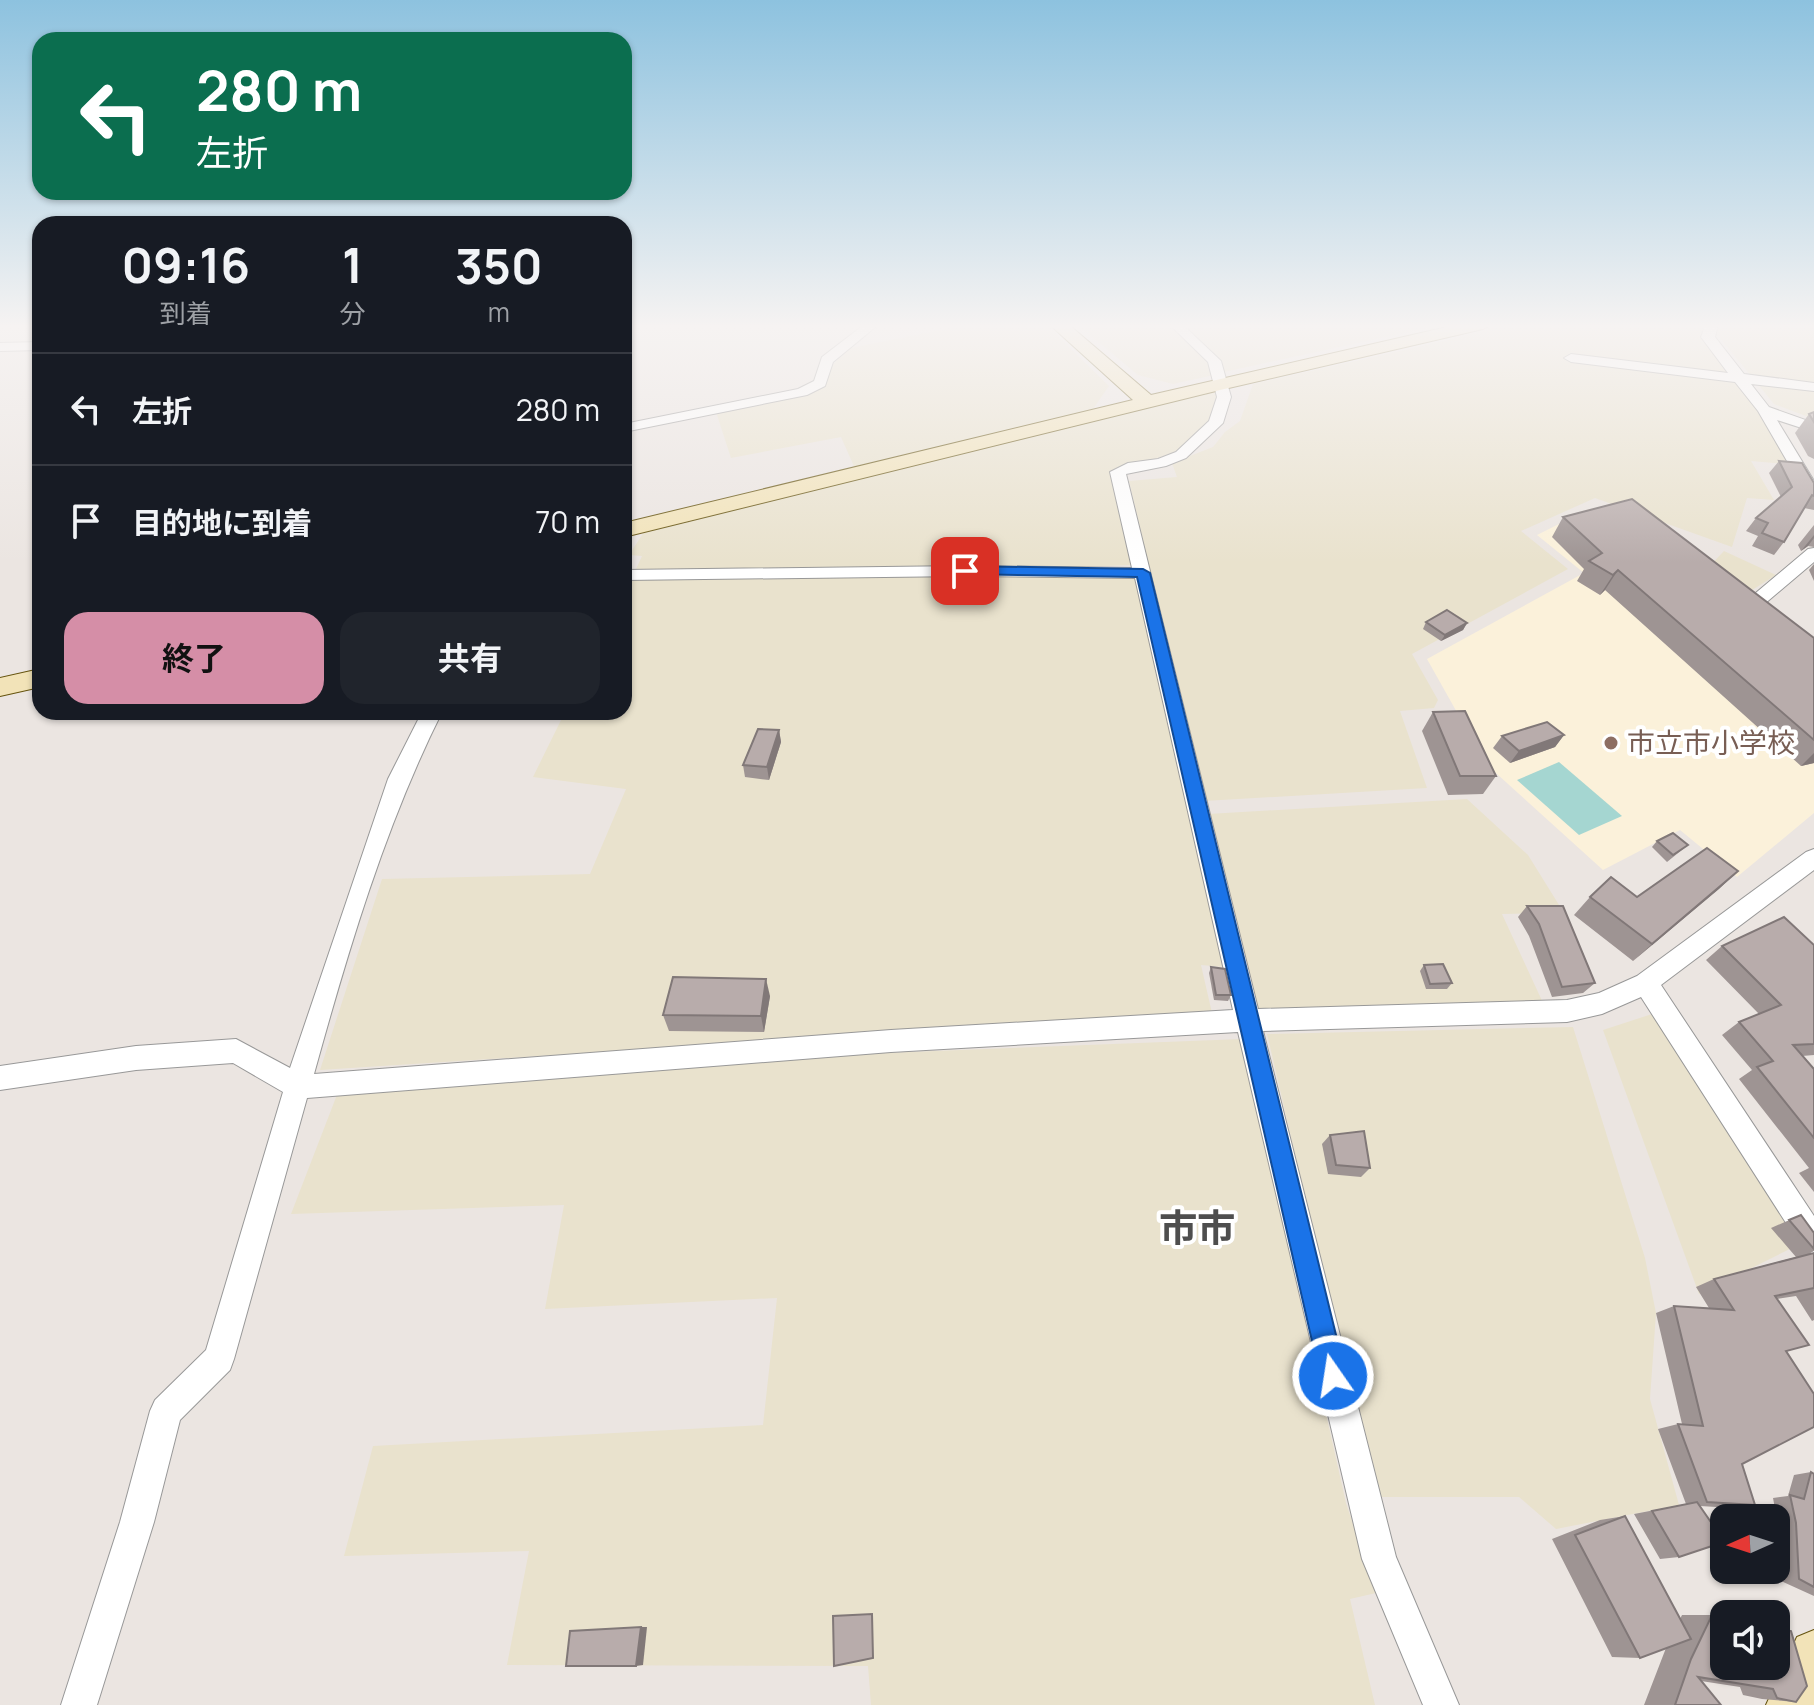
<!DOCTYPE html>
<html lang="ja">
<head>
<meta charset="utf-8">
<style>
	body { margin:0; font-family:Manrope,"Noto Sans JP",sans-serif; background:#20242c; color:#f1f3f6; height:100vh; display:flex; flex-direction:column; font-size:30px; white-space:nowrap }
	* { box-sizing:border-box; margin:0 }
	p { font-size:26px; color:#9ea1a6 }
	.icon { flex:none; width:44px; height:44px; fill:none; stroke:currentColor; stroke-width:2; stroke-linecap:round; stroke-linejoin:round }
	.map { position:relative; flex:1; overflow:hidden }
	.drawer { position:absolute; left:32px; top:216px; width:600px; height:504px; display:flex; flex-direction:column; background:#171b24; border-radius:24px; box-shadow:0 2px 6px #0004 }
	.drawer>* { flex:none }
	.guide { position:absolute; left:32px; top:32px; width:600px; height:168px; border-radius:24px; box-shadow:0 2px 6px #0004; background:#0b6e4f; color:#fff; overflow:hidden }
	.needle { width:52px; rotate:267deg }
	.fabs { position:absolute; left:1710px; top:1504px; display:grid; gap:16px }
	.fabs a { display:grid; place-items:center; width:80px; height:80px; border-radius:16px; background:#171b24; box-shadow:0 2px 6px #0004; font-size:40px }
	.pin { position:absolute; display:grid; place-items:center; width:68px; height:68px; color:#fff; margin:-34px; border-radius:16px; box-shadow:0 4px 12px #0006 }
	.me { position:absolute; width:88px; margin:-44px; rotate:347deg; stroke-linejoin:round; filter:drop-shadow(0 0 6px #0008) }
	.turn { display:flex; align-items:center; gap:28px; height:168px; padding:0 32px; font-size:36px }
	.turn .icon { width:104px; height:104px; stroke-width:2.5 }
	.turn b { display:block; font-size:56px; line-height:68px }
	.eta { display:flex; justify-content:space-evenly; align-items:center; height:136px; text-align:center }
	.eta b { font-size:48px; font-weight:700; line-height:56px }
	.button { display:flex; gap:16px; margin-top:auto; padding:16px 32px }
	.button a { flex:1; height:92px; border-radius:24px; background:#d58ea7; color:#111; font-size:32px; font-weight:700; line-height:92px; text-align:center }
	.button a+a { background:#20242c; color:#f1f3f6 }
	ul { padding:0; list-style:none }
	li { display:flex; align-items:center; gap:24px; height:112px; padding:0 32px; border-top:2px solid #363941 }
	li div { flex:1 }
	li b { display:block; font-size:30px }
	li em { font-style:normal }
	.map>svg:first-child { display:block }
	.education { fill:#fbf1da }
	.farmland { fill:#e9e2cd }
	.water { fill:#a5d6d1 }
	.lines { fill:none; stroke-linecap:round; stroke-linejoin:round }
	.street-casing { stroke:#989898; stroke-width:2 }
	.secondary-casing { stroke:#65530e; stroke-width:2 }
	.street { fill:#fff; fill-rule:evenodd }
	.secondary { fill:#f2e3b8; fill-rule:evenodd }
	.wall { fill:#9e9493 }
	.shaded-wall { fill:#817878 }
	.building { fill:#b8acab; stroke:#817878; stroke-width:2 }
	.route { fill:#1a73e8; stroke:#114b97; stroke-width:2 }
	.education-dot { fill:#8d6e63; stroke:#fff; stroke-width:3 }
	.labels { text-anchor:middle; stroke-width:8; stroke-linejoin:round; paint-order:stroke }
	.education-label { font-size:28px; fill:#785e54; stroke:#fff; text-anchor:start }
	.near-quarter-label { font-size:38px; font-weight:bold; fill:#4e4e4e; stroke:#fff }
</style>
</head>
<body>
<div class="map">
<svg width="1814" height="1705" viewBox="0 0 1814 1705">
	<rect width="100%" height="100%" fill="#ebe5e1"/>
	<path class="education" d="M1589,509L1612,515L1814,661V813L1737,877L1680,830L1603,870L1486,764L1427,659L1584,573L1537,535Z"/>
	<g class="farmland">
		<path d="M970,324H1045L1109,386L1093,409L857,473L841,437L731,458L716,412L803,396L826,384L833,364L851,348Z"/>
		<path d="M1077,324H1168L1205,358L1214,375L1173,384L1138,375Z"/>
		<path d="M1180,324H1446L1224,372L1219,360Z"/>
		<path d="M1508,324H1703L1702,336L1799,465L1751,461L1774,500L1747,498L1732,547L1595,498L1521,531L1568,569L1412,654L1438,700L1434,708L1400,711L1427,788L1204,801L1129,481L1177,477L1172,463L1213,447L1225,432L1240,421L1253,384L1440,342Z"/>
		<path d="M1723,324H1814V419L1774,404L1715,332Z"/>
		<path d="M1218,390L1213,421L1176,453L1112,470L1133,565L965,571L636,569L642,556L629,555L644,532Z"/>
		<path d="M1724,551L1776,575L1744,595L1706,570Z"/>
		<path d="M631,575L1138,577L1224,967L1201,965L1212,1013L320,1070L382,879L590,874L626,789L533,777L565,712H624V589Z"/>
		<path d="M1467,799L1528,855L1564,913L1502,914L1544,1005L1257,1009L1208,814Z"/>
		<path d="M1652,1014L1806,1241L1699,1294L1603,1030Z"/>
		<path d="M1573,1027L1645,1258L1656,1313L1650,1399L1679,1505L1556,1529L1519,1497H1375L1267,1034Z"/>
		<path d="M1242,1039L1346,1503L1376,1593L1350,1599L1375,1705H871L868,1666L507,1665L529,1551L344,1556L373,1446L763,1425L777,1298L545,1309L564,1205L291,1214L345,1074Z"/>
	</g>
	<path class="water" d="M1559,762L1622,816L1579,835L1517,780Z"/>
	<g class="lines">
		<g class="street-casing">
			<g id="street">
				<path d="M865,324H879L833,362L825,386L807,395L624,432V424L798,389L814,381L822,357Z"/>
				<path d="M1169,324H1182L1221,361L1231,397L1223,423L1186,458L1166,466L1126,474L1258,1009L1567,1000L1599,993L1637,976L1806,852L1814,849V870L1661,985L1814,1216V1255L1804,1251L1641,997L1602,1014L1567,1022L1263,1031L1396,1557L1459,1705H1423L1362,1559L1238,1032L891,1052L307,1098L234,1359L230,1370L180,1420L154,1522L97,1705H61L120,1522L150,1411L155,1400L206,1350L283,1092L233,1063L136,1070L0,1090V1066L136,1046L236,1039L290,1068L388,779L422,712H442C385,826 348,951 314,1074L891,1030L1233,1010L1135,578L965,576L624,580V570L965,566L1132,568L1110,472L1128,463L1158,459L1176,452L1209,421L1217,397L1208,362Z"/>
				<path d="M1706,324H1718L1715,337L1744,374L1814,383V391L1751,384L1769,407L1814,423V432L1777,420L1814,481V499L1806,494L1758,411L1735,382L1571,362L1564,358L1571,354L1728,373L1701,337Z"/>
				<path d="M40,342V350L0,351V343Z"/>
				<path d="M1814,548V562L1762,606L1772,616L1769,620H1757L1742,606L1745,602L1808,549Z"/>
			</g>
		</g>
		<g class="secondary-casing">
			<g id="secondary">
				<path d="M1049,324H1068L1151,395L1460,324H1492L1483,329L1220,390L624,537V523L1133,400Z"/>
				<path d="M40,669V687L0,696V678Z"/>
				<path d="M1814,1630V1705H1766L1797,1637Z"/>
			</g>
		</g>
		<use href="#street" class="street"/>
		<use href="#secondary" class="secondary"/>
	</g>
	<g class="wall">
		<path d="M1814,412V459L1808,456L1795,433L1809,414Z"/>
		<path d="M1779,461L1814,483V510L1804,508L1784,542L1774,555L1752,546L1758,536L1746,531L1756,518L1781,497L1769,473Z"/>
		<path d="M1563,517L1814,638V763L1801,766L1605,590L1600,595L1577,581L1584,569L1552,537Z"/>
		<path d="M1814,525V547L1808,546L1801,551L1798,545Z"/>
		<path d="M1814,564V581L1809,570Z"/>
		<path d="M1426,622L1467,623L1463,630L1441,641L1423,629Z"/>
		<path d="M1433,712L1496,776L1483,794L1448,795L1422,731Z"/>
		<path d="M779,730L781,742L769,780L745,777L743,765Z"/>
		<path d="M1564,735L1555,747L1510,763L1493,748L1502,736Z"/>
		<path d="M1657,841L1688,845L1667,862L1652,847Z"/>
		<path d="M1738,871L1633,961L1574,915L1590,897H1637Z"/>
		<path d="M1527,906L1595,983L1583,993L1552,997L1529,936L1518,917Z"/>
		<path d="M1814,945V1055L1802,1056L1814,1069V1192L1799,1173L1809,1168L1739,1079L1752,1070L1722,1035L1739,1022L1759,1014L1706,960L1722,946Z"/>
		<path d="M1424,965L1452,983L1447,989H1426L1420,971Z"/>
		<path d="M1211,967L1231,995L1228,1001L1214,1000L1209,973Z"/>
		<path d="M770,996L764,1032L669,1031L663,1015Z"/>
		<path d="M1330,1135L1370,1168L1361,1177L1328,1174L1322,1144Z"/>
		<path d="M1801,1215L1814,1233V1251L1807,1255L1814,1253V1320L1812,1321L1796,1296L1777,1299L1787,1352L1742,1464L1755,1505L1733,1508L1700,1506L1679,1557L1660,1559L1634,1514L1686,1504L1658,1429L1678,1424H1682L1656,1313L1674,1306L1709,1308L1696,1287L1714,1279L1796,1257L1771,1228Z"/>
		<path d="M1811,1472L1814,1474V1596L1781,1581L1778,1525L1773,1498L1788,1496L1794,1475Z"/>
		<path d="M1625,1516L1680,1619L1682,1615H1712L1776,1666L1796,1702L1762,1699L1743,1695L1740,1687L1701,1681L1721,1705H1644L1666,1648L1640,1658L1612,1657L1552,1539L1600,1520Z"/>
	</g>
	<g class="shaded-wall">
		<path d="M1814,535V538L1808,546L1801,551Z"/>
		<path d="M1618,570L1605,590L1600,595L1613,575Z"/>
		<path d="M1467,623L1463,630L1441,641L1445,635Z"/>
		<path d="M779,730L781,742L769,780L767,767Z"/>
		<path d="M1564,735L1555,747L1510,763L1519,751Z"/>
		<path d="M1814,753V763L1801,766Z"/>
		<path d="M1738,871L1719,889L1633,961L1652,944Z"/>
		<path d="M766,979L770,996L764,1032L761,1016Z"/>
		<path d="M641,1627H647L643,1665L636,1666Z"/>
	</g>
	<g class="building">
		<path d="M1814,412V422L1809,414Z"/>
		<path d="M1779,461L1802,463L1814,483V496L1812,495L1784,542L1762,533L1768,523L1756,518L1792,487Z"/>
		<path d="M1632,499L1814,638V740L1618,570L1613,575L1589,561L1602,553L1563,517Z"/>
		<path d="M1447,610L1467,623L1445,635L1426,622Z"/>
		<path d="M1465,711L1496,776H1460L1433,712Z"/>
		<path d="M1547,722L1564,735L1519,751L1502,736Z"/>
		<path d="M758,729L779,730L767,767L743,765Z"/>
		<path d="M1673,833L1688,845L1673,855L1657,841Z"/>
		<path d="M1707,848L1738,871L1652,944L1590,897L1611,877L1637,897Z"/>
		<path d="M1527,906H1563L1595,983L1562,987L1539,924Z"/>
		<path d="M1784,917L1814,945V1044L1793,1045L1814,1069V1138L1757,1067L1773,1061L1739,1022L1781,1005L1722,946Z"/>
		<path d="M1443,964L1452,983L1430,984L1424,965Z"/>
		<path d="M1211,967L1225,969L1231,995H1216Z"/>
		<path d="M673,977L766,979L761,1016L663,1015Z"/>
		<path d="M1364,1131L1370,1168L1336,1165L1330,1135Z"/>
		<path d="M1801,1215L1814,1233V1249L1789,1220Z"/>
		<path d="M1814,1253V1288L1775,1296L1809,1345L1786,1351L1814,1394V1427L1742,1464L1755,1505L1707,1502L1678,1424L1703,1426L1674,1306L1734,1310L1714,1279Z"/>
		<path d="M1811,1472L1814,1474V1587L1799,1579L1796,1523L1790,1495L1804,1499Z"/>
		<path d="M1697,1502L1724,1541V1542L1679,1557L1652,1511Z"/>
		<path d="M1625,1516L1691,1639L1640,1658L1575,1535Z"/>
		<path d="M872,1614L873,1658L834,1666L833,1616Z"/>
		<path d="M1712,1615L1724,1617V1666H1776V1628L1791,1631L1807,1686L1796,1702L1777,1698L1773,1689L1698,1677L1721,1705H1675L1691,1659Z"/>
		<path d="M641,1627L636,1666H566L570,1631Z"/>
	</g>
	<linearGradient id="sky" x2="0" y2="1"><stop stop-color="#8dc2df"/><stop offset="0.58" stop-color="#f6f3f2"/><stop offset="1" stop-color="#f6f3f2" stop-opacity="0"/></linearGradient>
	<rect width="1814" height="563" fill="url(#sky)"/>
	<path class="route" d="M965,566L1143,569L1150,573L1346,1376L1342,1385L1333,1389L1324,1385L1320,1376L1137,577L960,574L958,571Z"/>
	<circle class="education-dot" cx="1611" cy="743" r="8"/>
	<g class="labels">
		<g class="education-label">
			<text x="1627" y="753">市立市小学校</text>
		</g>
		<g class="near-quarter-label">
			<text x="1197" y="1242">市市</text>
		</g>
	</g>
</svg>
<div class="fabs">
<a><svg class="needle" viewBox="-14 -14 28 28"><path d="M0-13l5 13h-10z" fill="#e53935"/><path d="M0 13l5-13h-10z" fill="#9ea1a6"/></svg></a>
<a><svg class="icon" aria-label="sound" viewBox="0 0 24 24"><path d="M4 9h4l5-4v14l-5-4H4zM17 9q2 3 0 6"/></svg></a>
</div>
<div class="pin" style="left:965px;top:571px;background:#d93025"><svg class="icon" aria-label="arrive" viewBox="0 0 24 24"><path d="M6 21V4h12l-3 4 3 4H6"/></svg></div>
<svg class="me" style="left:1333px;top:1376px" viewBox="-20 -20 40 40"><circle r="17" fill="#1a73e8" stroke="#fff" stroke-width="3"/><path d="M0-11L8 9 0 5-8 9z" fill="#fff"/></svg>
<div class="guide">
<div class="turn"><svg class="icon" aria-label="left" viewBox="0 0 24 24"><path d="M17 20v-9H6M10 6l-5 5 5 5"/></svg><div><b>280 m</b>左折</div></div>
</div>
<section class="drawer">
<div class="eta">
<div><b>09:16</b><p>到着</p></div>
<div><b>1</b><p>分</p></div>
<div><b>350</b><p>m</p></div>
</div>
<ul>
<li><svg class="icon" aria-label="left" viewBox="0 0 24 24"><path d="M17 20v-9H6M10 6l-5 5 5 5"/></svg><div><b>左折</b></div><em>280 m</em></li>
<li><svg class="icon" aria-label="arrive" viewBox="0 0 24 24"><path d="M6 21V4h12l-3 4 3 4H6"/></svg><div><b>目的地に到着</b></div><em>70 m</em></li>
</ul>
<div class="button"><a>終了</a><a>共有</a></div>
</section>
</div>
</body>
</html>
